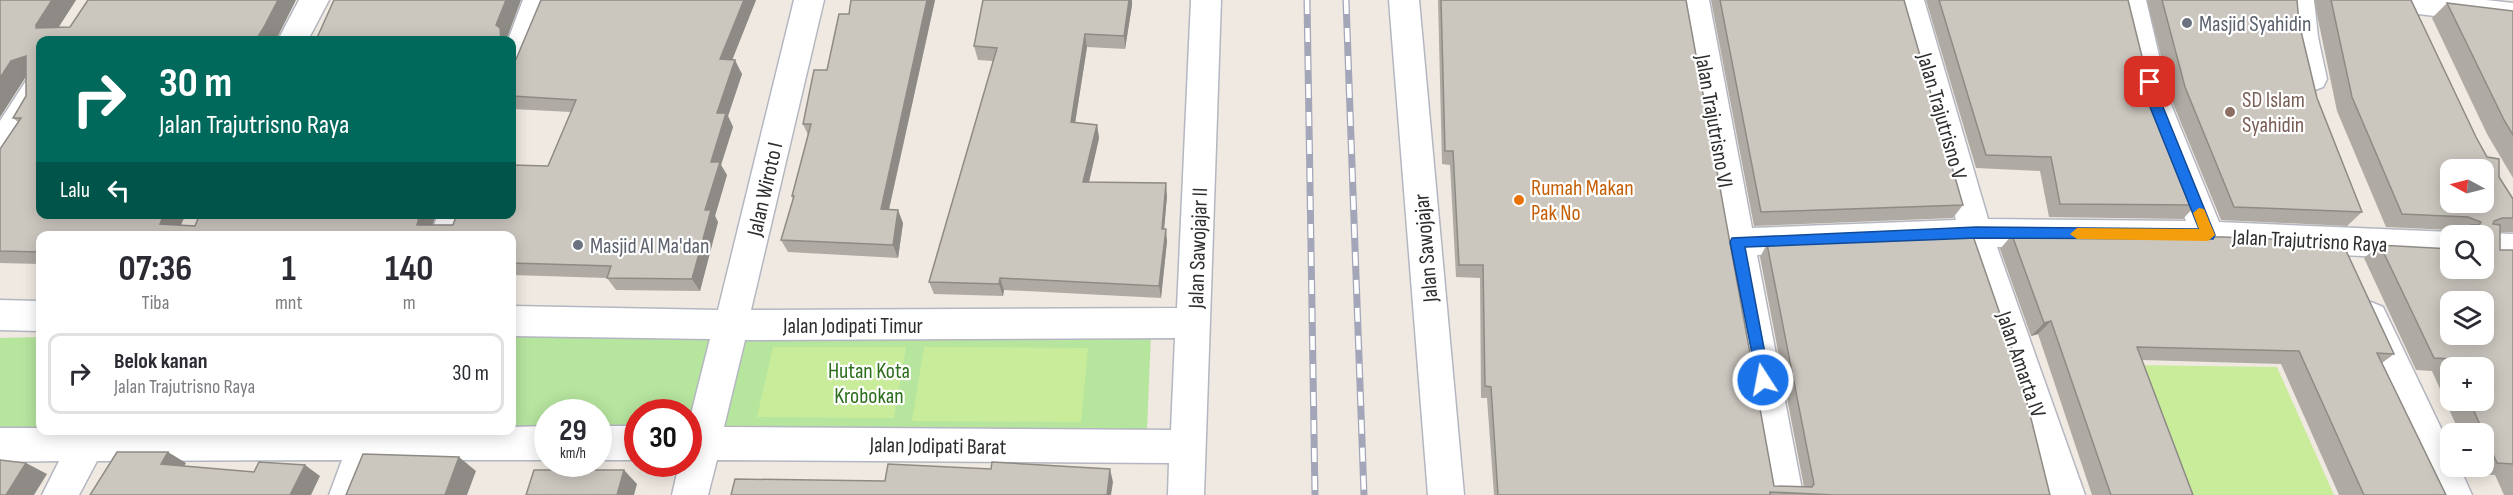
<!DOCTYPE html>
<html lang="id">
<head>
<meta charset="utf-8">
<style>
	body { margin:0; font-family:"Sofia Sans Condensed",sans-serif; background:#f7f7f7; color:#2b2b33; height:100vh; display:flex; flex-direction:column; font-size:22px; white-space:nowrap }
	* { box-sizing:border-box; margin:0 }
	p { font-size:20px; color:#7c7c81 }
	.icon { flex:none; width:33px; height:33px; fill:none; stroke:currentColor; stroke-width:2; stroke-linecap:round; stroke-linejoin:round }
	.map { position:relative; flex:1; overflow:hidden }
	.sheet { position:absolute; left:36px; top:231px; width:480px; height:204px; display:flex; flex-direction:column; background:#fff; border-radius:12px; box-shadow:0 3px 15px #0003 }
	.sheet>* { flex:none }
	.guide { position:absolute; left:36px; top:36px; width:480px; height:183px; border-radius:12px; box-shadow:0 3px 15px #0003; background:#00695c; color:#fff; overflow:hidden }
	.needle { width:39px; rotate:277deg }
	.controls { position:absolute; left:2440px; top:159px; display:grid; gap:12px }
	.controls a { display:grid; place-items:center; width:54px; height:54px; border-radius:12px; background:#fff; box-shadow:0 3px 15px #0003; font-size:30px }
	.speed { position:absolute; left:534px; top:399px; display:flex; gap:12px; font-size:30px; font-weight:700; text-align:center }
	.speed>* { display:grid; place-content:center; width:78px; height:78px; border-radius:50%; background:#fff; box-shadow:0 3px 15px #0003; line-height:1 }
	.speed small { font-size:15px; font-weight:400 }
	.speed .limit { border:9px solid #d22; background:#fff; color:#111 }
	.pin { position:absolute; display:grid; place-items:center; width:51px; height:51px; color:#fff; margin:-26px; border-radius:12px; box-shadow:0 3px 9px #0006 }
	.me { position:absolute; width:66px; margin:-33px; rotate:349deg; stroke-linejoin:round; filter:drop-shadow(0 0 4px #0008) }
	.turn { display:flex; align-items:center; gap:21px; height:126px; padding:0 24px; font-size:27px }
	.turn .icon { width:78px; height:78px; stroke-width:2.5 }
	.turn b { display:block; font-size:42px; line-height:51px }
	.then { display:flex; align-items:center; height:57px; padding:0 24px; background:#0003; gap:12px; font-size:22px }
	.eta { display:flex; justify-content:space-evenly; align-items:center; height:102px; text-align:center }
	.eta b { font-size:36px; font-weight:700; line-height:42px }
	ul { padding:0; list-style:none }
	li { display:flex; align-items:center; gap:18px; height:81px; margin:0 12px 9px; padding:0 12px; border:3px solid #e1e1e2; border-radius:12px }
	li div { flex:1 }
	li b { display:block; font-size:22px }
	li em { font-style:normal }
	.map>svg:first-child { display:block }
	.green { fill:#b6e59e }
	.pitch { fill:#c9ec9a }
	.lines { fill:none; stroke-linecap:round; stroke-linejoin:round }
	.street-casing { stroke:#b4b7c1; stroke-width:3 }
	.street { fill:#fff; fill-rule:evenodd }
	.rail-casing { stroke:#a3a6b8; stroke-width:7 }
	.rail { stroke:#fff; stroke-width:4.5; stroke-dasharray:14; stroke-linecap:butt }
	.wall { fill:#afaba4; fill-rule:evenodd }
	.shaded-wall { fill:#8e8b86 }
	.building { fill:#cbc7bf; stroke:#8e8b86; stroke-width:1.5; fill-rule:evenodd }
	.route { fill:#1a73e8; stroke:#114b97; stroke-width:1.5 }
	.slow { fill:#f59e0b }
	.worship-dot { fill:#6b7280; stroke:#fff; stroke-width:2 }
	.education-dot { fill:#8d6e63; stroke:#fff; stroke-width:2 }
	.food-dot { fill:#e8710a; stroke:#fff; stroke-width:2 }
	.labels { text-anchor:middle; stroke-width:4.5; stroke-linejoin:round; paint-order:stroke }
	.worship-label { font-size:22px; fill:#5b616d; stroke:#fff; text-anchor:start }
	.education-label { font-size:22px; fill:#785e54; stroke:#fff; text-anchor:start }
	.street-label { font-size:22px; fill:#2e2e2e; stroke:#fff }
	.food-label { font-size:22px; fill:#c56008; stroke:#fff; text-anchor:start }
	.park-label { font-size:22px; fill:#2c6e1b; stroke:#fff }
</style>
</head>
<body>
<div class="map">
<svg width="2513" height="495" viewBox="0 0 2513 495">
	<rect width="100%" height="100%" fill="#efe9e1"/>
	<path class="green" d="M1151,333L1147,430L689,432L688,412H638L637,432H599L598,412H548L547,433L0,435V338L40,337V430H512V336Z"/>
	<g class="pitch">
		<path d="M773,347H906L894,418L757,417Z"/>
		<path d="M924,347L1088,348L1081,422L912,421Z"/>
		<path d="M2132,365L2277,367L2334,495H2181Z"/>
	</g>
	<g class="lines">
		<g class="street-casing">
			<g id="street">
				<path d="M299,0H329L308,40H278Z"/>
				<path d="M523,0H553L527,68L523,76L512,80V40H508Z"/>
				<path d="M794,0H824L751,310L1177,308L1191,0H1221L1204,495H1168L1169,463L717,460L708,495H672L679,464H688V426L710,339L512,336V306L718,310ZM1175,338L1171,430L724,427L745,340Z"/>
				<path d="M1389,0H1419L1464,495H1428Z"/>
				<path d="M1679,0H1709L1752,228L1956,220L1894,0H1924L1988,219L2186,221L2140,102L2116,0H2146L2170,102L2219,222L2451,232L2461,236H2451V260L2208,249L1997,247L2085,495H2049L1964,247L1757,255L1803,495H1767Z"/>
				<path d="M2284,0H2314L2318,37L2327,79L2323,87L2312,91L2301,87C2288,62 2287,28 2284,0Z"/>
				<path d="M2377,0H2486L2513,3V25L2392,11L2382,8Z"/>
				<path d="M40,72V109L11,156L0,160V121L29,76Z"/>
				<path d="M438,214H470L463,236H430Z"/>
				<path d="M2484,233L2513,234V262L2484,261V236H2477Z"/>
				<path d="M0,300L40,301V331L0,330Z"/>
				<path d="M2371,302L2383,307L2451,449V466H2459L2472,495H2435L2354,317L2359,307Z"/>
				<path d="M548,426V460H379L365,495H329L342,460L97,461L79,495H42L59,461L0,462V428H40V430H512V427Z"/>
				<rect x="598" y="426" width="40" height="34"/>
			</g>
		</g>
		<use href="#street" class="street"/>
		<g class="rail-casing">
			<g id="rail">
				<path d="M1307,0L1315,495"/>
				<path d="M1346,0L1364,495"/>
			</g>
		</g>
		<use href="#rail" class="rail"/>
	</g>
	<g class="wall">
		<path d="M0,0H76L58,28L40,214H186L181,225L195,226L200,214H436L432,225H453L548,166L571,112L512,109V65L514,64L541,0H756L732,60L742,74L728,116L733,127L721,165L727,175L715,216L718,222L700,291L616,290L607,278L512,275V236H40V264L0,263V149L18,122L13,118L26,96V76L0,117Z"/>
		<path d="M935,0L889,210L903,223L898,258L788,252L781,240L793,199L792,196L808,135L803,124L827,70L849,14Z"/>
		<path d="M1438,0H1686L1774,486L1804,487L1760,257L1767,244L2050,495H1494L1487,398H1481L1480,278L1456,277L1450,165L1442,164Z"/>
		<path d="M1711,0H1904L1963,205L1953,218L1754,226Z"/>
		<path d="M1926,0H2128L2150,89L2196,205L2183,219L2049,217L2040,171L1976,168Z"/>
		<path d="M2147,0H2297L2299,23L2317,98L2362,212L2347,226L2221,220L2172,101Z"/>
		<path d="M2314,0H2411L2476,137L2487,157L2513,199V232H2500V250H2513V495H2504L2495,475L2477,474L2474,466H2484V434H2460L2432,371L2416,370L2364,258L2380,245L2451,268L2484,236H2457L2460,233L2451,230L2386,227L2337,111ZM2451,368H2484V400H2451Z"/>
		<path d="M2447,3L2513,11V178L2487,134L2432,18Z"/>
		<path d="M1132,5L1125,49L1087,47L1075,123L1097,125L1099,138L1089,182L1167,196L1164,229L1167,241L1161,298L1004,290L1003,296L934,294L929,282L993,61L978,60L974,46Z"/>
		<path d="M2012,235L2394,354L2382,363L2446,495H2339L2281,364L2142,360L2193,495H2092L2038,334L2031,336L2000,249Z"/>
	</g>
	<g class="shaded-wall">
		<path d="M52,0H76L51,39L36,28V25Z"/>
		<path d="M278,0H296L276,40H256Z"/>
		<path d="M506,0H521L507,38L509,40H501L496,25Z"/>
		<path d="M744,0H756L727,73L720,59Z"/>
		<path d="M927,0H935L886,222L881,209Z"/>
		<path d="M1129,0H1132V5L1125,49L1124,36Z"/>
		<path d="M1085,34L1087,47L1073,136L1071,122Z"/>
		<path d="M26,56L27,75L0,117V78L11,61Z"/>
		<path d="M735,60L742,74L728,116L733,127L721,165L727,175L715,216L718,222L700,291L692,279L705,210L717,113Z"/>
		<path d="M1097,125L1099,138L1086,195L1083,182Z"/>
		<path d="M1166,183L1167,196L1163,241L1162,229Z"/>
		<path d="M898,210L903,223L898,258L893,245Z"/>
		<path d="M164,214H186L175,236L160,224Z"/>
		<path d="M420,214H436L429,236L417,225Z"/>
		<path d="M1166,229L1167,241L1161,298L1159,286Z"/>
		<path d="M1000,278L1004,290L1003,296L999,284Z"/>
		<path d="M2051,321L2038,334L2031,336L2044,323Z"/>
		<path d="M168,452L186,463L179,475L161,464Z"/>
		<path d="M459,457L476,471L467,495H445Z"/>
		<path d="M26,463L47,474L34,495H6Z"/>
		<path d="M305,465L320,476L311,495H290Z"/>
		<path d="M1110,469L1113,482L1111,495H1107Z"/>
		<path d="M624,470L637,484L634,495H617Z"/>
	</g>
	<g class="building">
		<path d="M0,0H52L36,25V28L70,27L88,0H278L264,27L256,40H40V214H164L160,224L195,226L200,214H420L417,225H453L457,214H512V165L548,166L576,100L512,96V65L514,64L541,0H744L720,59L735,60L717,113H726L711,162H720L705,210H711L692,279L607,278L611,266L512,263V236H40V252L0,251V149L21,118H13L26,96V56L11,61L0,78Z"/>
		<path d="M334,0H506L496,25L500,28L501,40H316Z"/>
		<path d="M851,0H927L881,209L898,210L893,245L781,240L794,196H792L811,124H803L814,70H827L839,14H849Z"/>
		<path d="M983,0H1129L1124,36L1085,34L1071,122L1097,125L1083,182L1166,183L1162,229H1166L1159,286L1000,278L999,284L929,282L997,48L974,46Z"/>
		<path d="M1441,0H1686L1774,486L1812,487L1814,484L1767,244L1973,236L2018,366L2050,495H1834L1770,492V495H1498L1491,387L1485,386L1483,265H1459L1453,151H1445Z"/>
		<path d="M1720,0H1904L1963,205L1761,212Z"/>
		<path d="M1939,0H2128L2150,89L2196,205L2060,204L2051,157L1986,155Z"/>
		<path d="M2162,0H2297L2299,23L2317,98L2362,212L2234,207L2185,87Z"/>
		<path d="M2331,0H2411L2476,137L2487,157L2499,159V177L2513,199V218H2502L2494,221L2493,224L2500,225V250H2513V464L2497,463L2469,400H2484V368H2454L2451,359L2434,358L2380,245L2451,249V268H2484V236H2471V225H2479L2481,222L2468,217L2402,214L2352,97ZM2451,170H2484V202H2451ZM2451,302H2484V334H2451Z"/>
		<path d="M2447,3L2513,11V135L2504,120Z"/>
		<path d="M2012,235L2223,237L2342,242L2394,354L2377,353L2446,495H2364L2299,351L2137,347L2193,495H2111L2051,321L2044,323Z"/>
		<path d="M117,452H168L161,464L254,472L259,462L305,465L290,495H90Z"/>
		<path d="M363,454L459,457L445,495H346Z"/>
		<path d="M0,460L26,463L6,495H0Z"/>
		<path d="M992,462L1110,469L1107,495H731L735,479L885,481L888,464L991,469Z"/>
		<path d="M534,470H624L617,495H526Z"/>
	</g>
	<path class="route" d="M2150,77L2156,82L2161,102L2215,235L2213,239L1976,238L1745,247L1770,380L1768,384L1763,386L1758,384L1730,242L1732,238L1976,227L2199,229L2148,102L2144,82Z"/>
	<path class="slow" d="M2199,208L2204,209L2215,235L2208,241L2077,239L2070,234L2077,228L2199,229L2193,213Z"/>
	<g class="worship-dot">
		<circle cx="2187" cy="23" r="6"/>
		<circle cx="578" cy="245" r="6"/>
	</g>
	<circle class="education-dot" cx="2230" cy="112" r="6"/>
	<circle class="food-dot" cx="1519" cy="200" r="6"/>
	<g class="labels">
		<g class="worship-label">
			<text x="2199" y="31">Masjid Syahidin</text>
			<text x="590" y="253">Masjid Al Ma'dan</text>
		</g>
		<g class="education-label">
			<text x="2242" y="107">SD Islam<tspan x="2242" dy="25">Syahidin</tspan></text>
		</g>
		<g class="street-label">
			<text transform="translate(1943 116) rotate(74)" y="8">Jalan Trajutrisno V</text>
			<text transform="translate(1715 121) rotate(80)" y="8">Jalan Trajutrisno VI</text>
			<text transform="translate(764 189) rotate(-77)" y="8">Jalan Wiroto I</text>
			<text transform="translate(2310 240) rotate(3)" y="8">Jalan Trajutrisno Raya</text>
			<text transform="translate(1197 248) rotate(-88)" y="8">Jalan Sawojajar II</text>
			<text transform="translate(1425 248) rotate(-95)" y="8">Jalan Sawojajar</text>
			<text x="853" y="333">Jalan Jodipati Timur</text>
			<text transform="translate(2022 364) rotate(71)" y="8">Jalan Amarta IV</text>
			<text transform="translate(938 445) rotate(1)" y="8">Jalan Jodipati Barat</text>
		</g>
		<g class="food-label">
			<text x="1531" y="195">Rumah Makan<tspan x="1531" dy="25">Pak No</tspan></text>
		</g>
		<g class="park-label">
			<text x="869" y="378">Hutan Kota<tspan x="869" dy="25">Krobokan</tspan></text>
		</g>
	</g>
</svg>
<div class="controls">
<a><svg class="needle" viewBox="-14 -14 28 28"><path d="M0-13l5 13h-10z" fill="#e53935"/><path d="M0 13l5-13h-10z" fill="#7c7c81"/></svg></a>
<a><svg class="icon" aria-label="search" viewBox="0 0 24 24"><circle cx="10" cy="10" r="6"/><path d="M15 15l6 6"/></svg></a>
<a><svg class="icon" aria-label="layers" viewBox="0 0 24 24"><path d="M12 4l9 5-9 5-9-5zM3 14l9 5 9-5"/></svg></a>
<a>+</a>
<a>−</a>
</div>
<div class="speed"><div>29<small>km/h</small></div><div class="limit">30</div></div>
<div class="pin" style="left:2150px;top:82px;background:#d93025"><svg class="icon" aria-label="arrive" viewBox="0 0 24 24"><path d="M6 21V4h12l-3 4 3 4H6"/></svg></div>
<svg class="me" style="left:1763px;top:380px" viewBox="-20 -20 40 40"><circle r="17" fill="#1a73e8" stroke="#fff" stroke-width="3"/><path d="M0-11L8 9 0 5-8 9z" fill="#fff"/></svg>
<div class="guide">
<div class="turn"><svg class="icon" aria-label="right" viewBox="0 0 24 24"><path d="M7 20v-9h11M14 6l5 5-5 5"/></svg><div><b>30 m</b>Jalan Trajutrisno Raya</div></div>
<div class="then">Lalu<svg class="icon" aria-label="left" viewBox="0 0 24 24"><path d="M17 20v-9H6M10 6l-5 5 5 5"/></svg></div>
</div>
<section class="sheet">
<div class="eta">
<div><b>07:36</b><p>Tiba</p></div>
<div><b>1</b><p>mnt</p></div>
<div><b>140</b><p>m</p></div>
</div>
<ul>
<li><svg class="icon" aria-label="right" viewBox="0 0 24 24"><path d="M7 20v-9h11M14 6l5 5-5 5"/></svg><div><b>Belok kanan</b><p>Jalan Trajutrisno Raya</p></div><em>30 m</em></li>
</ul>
</section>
</div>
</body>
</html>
